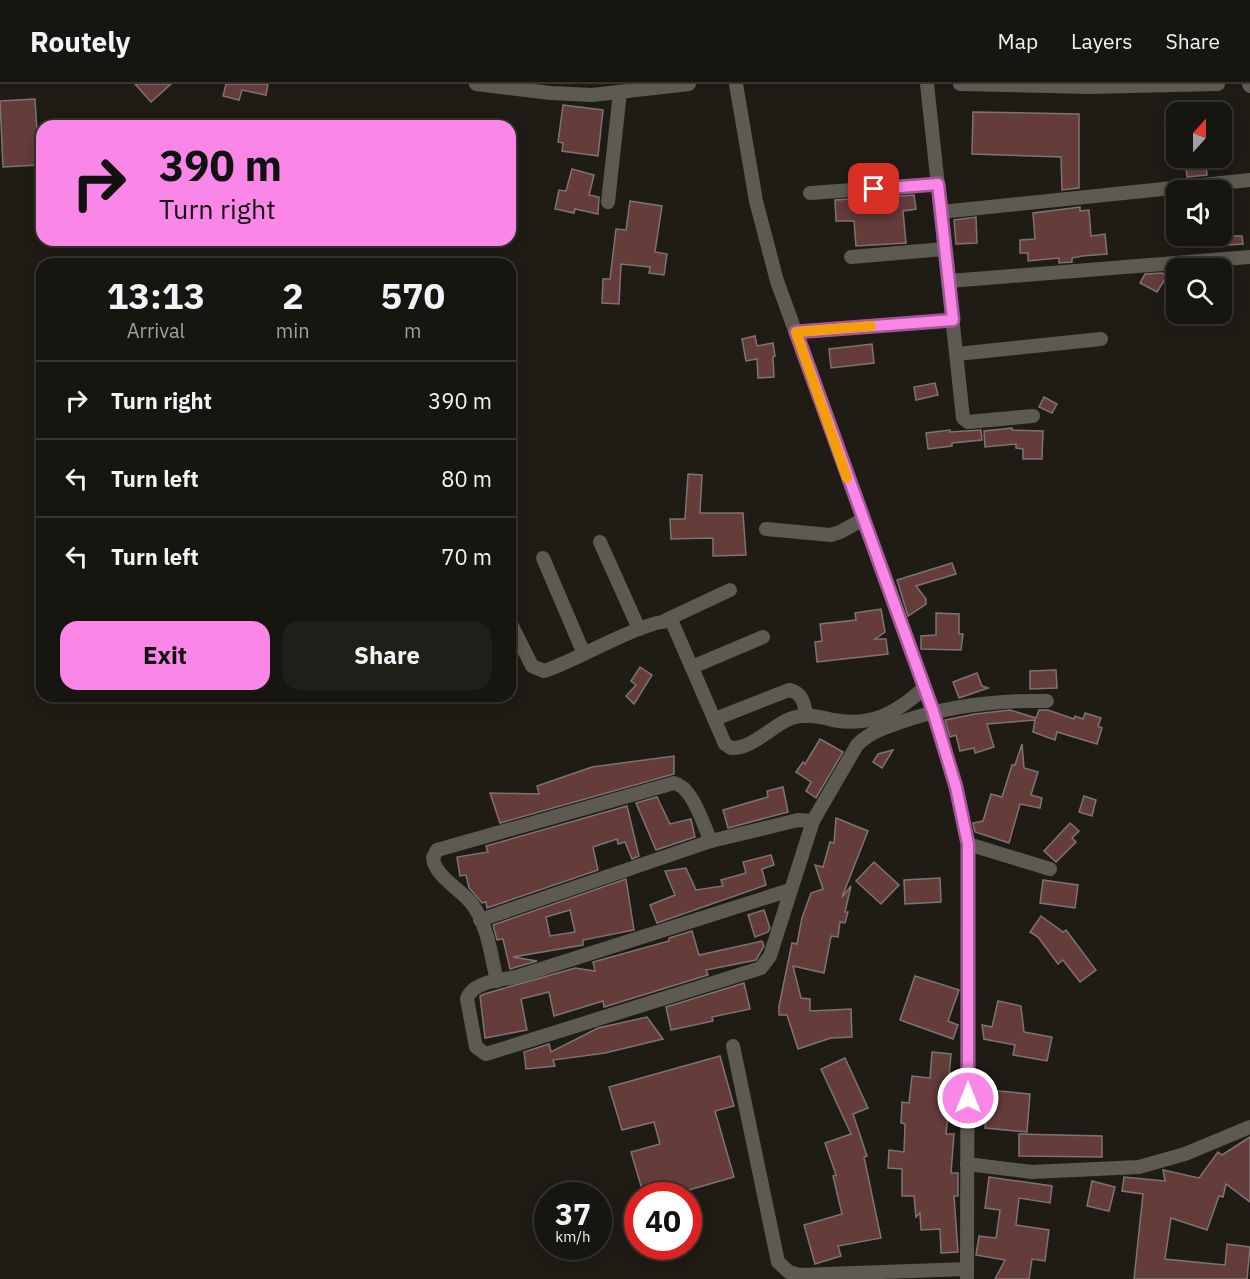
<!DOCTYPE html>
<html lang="en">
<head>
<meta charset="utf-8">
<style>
	body { margin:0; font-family:"IBM Plex Sans",sans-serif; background:#1f1e18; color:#f1f3f6; height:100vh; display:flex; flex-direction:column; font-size:22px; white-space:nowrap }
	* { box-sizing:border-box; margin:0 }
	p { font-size:20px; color:#9e9f9e }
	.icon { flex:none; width:33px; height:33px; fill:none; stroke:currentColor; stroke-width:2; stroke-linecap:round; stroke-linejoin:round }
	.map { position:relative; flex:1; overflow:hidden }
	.drawer { position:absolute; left:36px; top:174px; width:480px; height:444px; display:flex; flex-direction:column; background:#16150f; border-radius:18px; box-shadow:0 3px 15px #0003,0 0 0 2px #35342f }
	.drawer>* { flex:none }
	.guide { position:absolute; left:36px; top:36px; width:480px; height:126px; border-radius:18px; box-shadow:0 3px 15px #0003,0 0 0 2px #35342f; background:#fa87e7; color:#111; overflow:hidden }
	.needle { width:39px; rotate:21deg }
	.fabs { position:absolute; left:1166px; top:18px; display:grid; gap:12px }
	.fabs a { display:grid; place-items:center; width:66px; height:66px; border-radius:12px; background:#16150f; box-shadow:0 3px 15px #0003,0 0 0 2px #35342f; font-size:30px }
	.speed { position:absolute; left:534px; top:1098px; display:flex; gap:12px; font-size:30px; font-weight:700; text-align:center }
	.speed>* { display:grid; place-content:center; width:78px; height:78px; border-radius:50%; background:#16150f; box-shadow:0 3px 15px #0003,0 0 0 2px #35342f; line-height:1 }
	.speed small { font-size:15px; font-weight:400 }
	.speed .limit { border:9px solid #d22; background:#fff; color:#111 }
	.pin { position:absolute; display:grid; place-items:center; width:51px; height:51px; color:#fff; margin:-26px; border-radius:12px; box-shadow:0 3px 9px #0006 }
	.me { position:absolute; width:66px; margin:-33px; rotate:0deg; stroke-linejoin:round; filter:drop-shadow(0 0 4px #0008) }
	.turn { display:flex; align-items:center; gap:21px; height:126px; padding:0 24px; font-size:27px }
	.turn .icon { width:78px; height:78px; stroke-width:2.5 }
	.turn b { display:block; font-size:42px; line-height:51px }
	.eta { display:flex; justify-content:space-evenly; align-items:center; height:102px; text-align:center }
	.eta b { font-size:36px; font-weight:800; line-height:42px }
	.primary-button { display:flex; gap:12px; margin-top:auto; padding:12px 24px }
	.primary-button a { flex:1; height:69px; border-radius:18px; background:#fa87e7; color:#111; font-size:24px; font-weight:800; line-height:69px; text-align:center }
	.primary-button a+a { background:#1f1e18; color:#f1f3f6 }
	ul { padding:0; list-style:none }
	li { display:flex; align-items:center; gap:18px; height:78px; padding:0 24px; border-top:2px solid #35342f }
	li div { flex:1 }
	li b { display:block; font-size:22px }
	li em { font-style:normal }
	header { display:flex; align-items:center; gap:36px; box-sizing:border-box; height:84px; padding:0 30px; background:#16150f; border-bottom:2px solid #35342f }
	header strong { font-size:28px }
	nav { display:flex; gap:33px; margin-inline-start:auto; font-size:21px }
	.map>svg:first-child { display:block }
	.building { fill:#643d3b; stroke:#7f7372; stroke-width:1.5; fill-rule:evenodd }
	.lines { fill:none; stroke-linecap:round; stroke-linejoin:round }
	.minor { stroke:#5d5b51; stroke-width:14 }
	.route-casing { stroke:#a25896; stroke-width:15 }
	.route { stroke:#fa87e7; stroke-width:10 }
	.slow { stroke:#f59e0b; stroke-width:10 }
</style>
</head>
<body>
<header>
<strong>Routely</strong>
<nav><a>Map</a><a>Layers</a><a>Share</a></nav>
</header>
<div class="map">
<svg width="1250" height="1195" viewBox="0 0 1250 1195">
	<rect width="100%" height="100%" fill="#1e1c14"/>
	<g class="building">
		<path d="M135,0H171L151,18Z"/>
		<path d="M226,0H268L266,11L242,6L239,16L223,12Z"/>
		<path d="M35,15L39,81L3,83L0,17Z"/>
		<path d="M563,21L603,26L598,72L562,67L563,59L558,58Z"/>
		<path d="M973,28L1079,30V104L1062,106L1061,73L972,70Z"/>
		<path d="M1185,74H1205L1207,91L1187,93Z"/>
		<path d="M572,85L594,91L589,111L599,113L598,130L575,125L574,129L555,125L559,106L566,107Z"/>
		<path d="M914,111L916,125L903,127L906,159L856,162L854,137H836L835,116Z"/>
		<path d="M630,117L662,122L655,168L667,170L664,191L649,189L650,183L621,180L619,220L602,219L603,195H610L616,145L626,146Z"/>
		<path d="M1080,123V127L1089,126L1091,152L1105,150L1107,170L1082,172L1072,174V178L1059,179V174L1028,177V169H1020V156L1035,155L1033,129Z"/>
		<path d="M976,133L977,159L956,160L954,136Z"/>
		<path d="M1197,152H1242L1243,160L1197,163Z"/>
		<path d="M1162,189L1167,192L1157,208L1140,199L1145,190Z"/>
		<path d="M755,252L757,262L773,259L775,272L773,273L774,293L758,294L757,275L746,277L742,255Z"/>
		<path d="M872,260L874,279L831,284L829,265Z"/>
		<path d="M935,299L938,311L916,316L914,303Z"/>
		<path d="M1044,313L1057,320L1052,329L1039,323Z"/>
		<path d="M1012,344V346L1043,347L1042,375H1023V365L1016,364V360L985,363L984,347Z"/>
		<path d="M950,346V348L981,346L982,356L952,359V362L928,365L926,349Z"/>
		<path d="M688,390L702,391L700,429H743L746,471L713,472V454L671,455L670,435H685Z"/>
		<path d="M952,479L956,490L916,502L926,515V520L908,532L897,496Z"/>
		<path d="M881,525L885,548L875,555H886L888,570L817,578L815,558L822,557L820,540L856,536L855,529Z"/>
		<path d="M936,529L959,530V550H963L961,566L921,565V552L936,551Z"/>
		<path d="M640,583L652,591L634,620L626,612L636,601L631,597Z"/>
		<path d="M1056,586L1057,604L1030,605V587Z"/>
		<path d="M977,589L982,602L988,604L959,614L953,598Z"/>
		<path d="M1010,626L1036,634L1039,626H1048L1074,635L1075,632L1083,635L1085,629L1101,634L1098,642L1102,644L1097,660L1057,648L1055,656L1033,648L1035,636L987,640L994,663L975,669L974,664L960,667L956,651L950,653L945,636L975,630Z"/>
		<path d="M820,655L843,668L816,714L806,707L811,698L796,688L803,678L805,680Z"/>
		<path d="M1022,660L1024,684L1038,688L1031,711L1042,714L1040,724L1020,720L1009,759L975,748L973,739L983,737L991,710L1002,713L1012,681H1015Z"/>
		<path d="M893,666L882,684L873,678L878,670Z"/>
		<path d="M674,672V690L500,739L490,709L539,710L537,702L592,683Z"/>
		<path d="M783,703L788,728L728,744L723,726L768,713L767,707Z"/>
		<path d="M1084,712L1096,716L1092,732L1079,728Z"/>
		<path d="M657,713L670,740L691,735L695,753L656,766L636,719Z"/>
		<path d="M627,722L639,772L632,775L625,758L618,760L617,755L593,763L598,786L487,824L486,818L482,819L469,804L466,791L460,792L457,773L488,768L486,762Z"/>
		<path d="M836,734L868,747L842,813L851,802L845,828H848L845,839L840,838L838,853L831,852L824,889L793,882L801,914L810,915V927L851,925L852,953L831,954L798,965L787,931H779V922L792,859L797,860L802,834L811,809L823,805L815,781L823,783L830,758L834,759Z"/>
		<path d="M1070,739L1079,747L1072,754L1076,758L1056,778L1044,767Z"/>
		<path d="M771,771L774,781L762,785L766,801L657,839L650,821L675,811L665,787L686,784L696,806L723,802L721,796L746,789L743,778Z"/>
		<path d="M874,778L899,801L881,820L856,797Z"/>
		<path d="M940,794L941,818L905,820L904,796Z"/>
		<path d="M626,795L634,846L583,856V861L513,873L537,877L510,885L503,855L497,856L493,841ZM570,826L575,848L550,852L546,833Z"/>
		<path d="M1043,796L1078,801L1075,824L1040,819Z"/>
		<path d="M764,826L770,844L768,848L755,853L748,831Z"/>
		<path d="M1041,832L1063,848L1066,846L1096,886L1080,898L1063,876L1058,880L1038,853L1030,848Z"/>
		<path d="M692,847L699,871L762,857L764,862L756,876L706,886L708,891L604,923L603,917L554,932L549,908L521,915L527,946L485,954L480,912L484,910L575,884L595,887L593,878L669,857V854Z"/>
		<path d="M915,892L959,906L948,937L958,941L953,955L900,936Z"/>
		<path d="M744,899L750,925L712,933L713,937L671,946L666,923Z"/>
		<path d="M998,917L1021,922L1024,948L1052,953L1047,977L1013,971L1015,961L984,955L982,941L992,943Z"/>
		<path d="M647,933L663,955L605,969L553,976L555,982L526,985L524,968L549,960L551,968L598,944Z"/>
		<path d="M932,968L951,970L948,1003L958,1004L955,1023L949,1022L946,1050H954L951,1089H958V1112H954L958,1168L941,1169L940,1145L921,1146L920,1129L916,1133L914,1112H902V1085L888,1084L889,1066L904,1068L905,1040L901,1039L902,1018L909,1019L912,992L930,994Z"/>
		<path d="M720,972L734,1022L715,1027L734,1093L668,1112H644L631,1068L660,1060L654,1038L622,1046L609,1003Z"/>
		<path d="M845,974L868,1024L853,1030L867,1072L864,1073L881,1154L838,1162L841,1172L815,1180L804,1141L842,1130L833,1092L836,1091L825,1059L851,1050L821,985Z"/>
		<path d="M988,1006L1030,1010L1027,1048L985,1044Z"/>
		<path d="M1019,1050L1102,1052V1073L1019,1072Z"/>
		<path d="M1250,1053V1118L1226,1100L1223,1113L1219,1112L1207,1146L1171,1134L1165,1175L1225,1181L1227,1160L1250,1163L1247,1195H1134L1143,1110L1122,1107L1124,1093L1165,1097L1163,1086L1199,1094L1218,1068L1222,1071Z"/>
		<path d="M989,1093L1052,1102L1050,1119L1019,1114L1016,1141L1049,1146L1045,1177L1032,1175L1029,1195H995L1005,1176L976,1171L979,1152L996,1154L1000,1126L985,1124Z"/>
		<path d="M1092,1097L1115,1103L1109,1127L1087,1122Z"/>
	</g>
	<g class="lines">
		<g class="minor">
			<path d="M476,0L551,9L592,11L689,0"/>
			<path d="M736,0L756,117L777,197L933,627L956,703L968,760L967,1195"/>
			<path d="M927,0L963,334L968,338L1033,332"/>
			<path d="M960,0L1089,3L1218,0"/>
			<path d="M1249,0L1250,2"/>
			<path d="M810,109L938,100"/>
			<path d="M608,118L620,8"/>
			<path d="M941,128L1250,96"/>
			<path d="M851,173L944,165"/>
			<path d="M949,197L1250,173"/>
			<path d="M796,248L953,236"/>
			<path d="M957,270L1101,255"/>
			<path d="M766,445L831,451L840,448L862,436"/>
			<path d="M600,458L639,545"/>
			<path d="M543,474L584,570"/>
			<path d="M666,536L730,506"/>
			<path d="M510,538L532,582L544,587C570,580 653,531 672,538L725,660L731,664C753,665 772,641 792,634C806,629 820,633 833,636C871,643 897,629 924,604"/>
			<path d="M692,583L763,553"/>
			<path d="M715,635L789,606C802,608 805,620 806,632"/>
			<path d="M968,760L1050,785"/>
			<path d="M790,806L516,893C500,896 472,898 467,915L476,963L486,970L761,884L770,872L813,737L857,661C870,648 884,644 901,638C950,621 997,616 1047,617"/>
			<path d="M480,836L711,757L798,736L813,737"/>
			<path d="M497,897C491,871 488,842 472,820C461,805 435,793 433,774L437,766L674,699C693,703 703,741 711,757"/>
			<path d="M733,962L778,1178L789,1188L799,1191L967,1185"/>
			<path d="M967,1080L1032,1088L1139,1083L1185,1070L1250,1043"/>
		</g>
	</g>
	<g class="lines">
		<g class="route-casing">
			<path id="route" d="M874,105L938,100L953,236L796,248L933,627L956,703L968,760V1014"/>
		</g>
		<use href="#route" class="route"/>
		<path class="slow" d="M847,394L796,248L871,242"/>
	</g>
</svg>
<div class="fabs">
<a><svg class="needle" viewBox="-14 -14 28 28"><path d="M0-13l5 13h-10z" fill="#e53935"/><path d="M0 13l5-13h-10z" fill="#9e9f9e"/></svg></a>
<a><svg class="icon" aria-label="sound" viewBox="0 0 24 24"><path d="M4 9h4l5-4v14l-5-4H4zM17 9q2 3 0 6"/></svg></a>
<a><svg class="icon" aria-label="search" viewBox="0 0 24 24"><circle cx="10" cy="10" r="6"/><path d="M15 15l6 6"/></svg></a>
</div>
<div class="speed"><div>37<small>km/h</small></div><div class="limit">40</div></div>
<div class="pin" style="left:874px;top:105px;background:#d93025"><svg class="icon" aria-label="arrive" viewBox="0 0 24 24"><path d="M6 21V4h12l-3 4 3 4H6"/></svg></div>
<svg class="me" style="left:968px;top:1014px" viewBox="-20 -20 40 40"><circle r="17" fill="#fa87e7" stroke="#fff" stroke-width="3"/><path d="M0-11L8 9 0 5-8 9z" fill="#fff"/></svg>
<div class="guide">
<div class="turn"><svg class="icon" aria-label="right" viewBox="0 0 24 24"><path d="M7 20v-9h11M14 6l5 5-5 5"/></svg><div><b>390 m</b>Turn right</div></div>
</div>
<section class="drawer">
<div class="eta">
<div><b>13:13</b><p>Arrival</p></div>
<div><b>2</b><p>min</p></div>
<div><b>570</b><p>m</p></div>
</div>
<ul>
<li><svg class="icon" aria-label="right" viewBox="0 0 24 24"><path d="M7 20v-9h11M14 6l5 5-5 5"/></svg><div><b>Turn right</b></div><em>390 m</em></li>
<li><svg class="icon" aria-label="left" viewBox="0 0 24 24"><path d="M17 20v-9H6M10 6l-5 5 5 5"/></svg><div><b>Turn left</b></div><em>80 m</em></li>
<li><svg class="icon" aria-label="left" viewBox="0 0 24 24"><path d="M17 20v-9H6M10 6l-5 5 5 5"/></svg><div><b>Turn left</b></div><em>70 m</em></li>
</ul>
<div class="primary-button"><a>Exit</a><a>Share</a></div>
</section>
</div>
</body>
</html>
